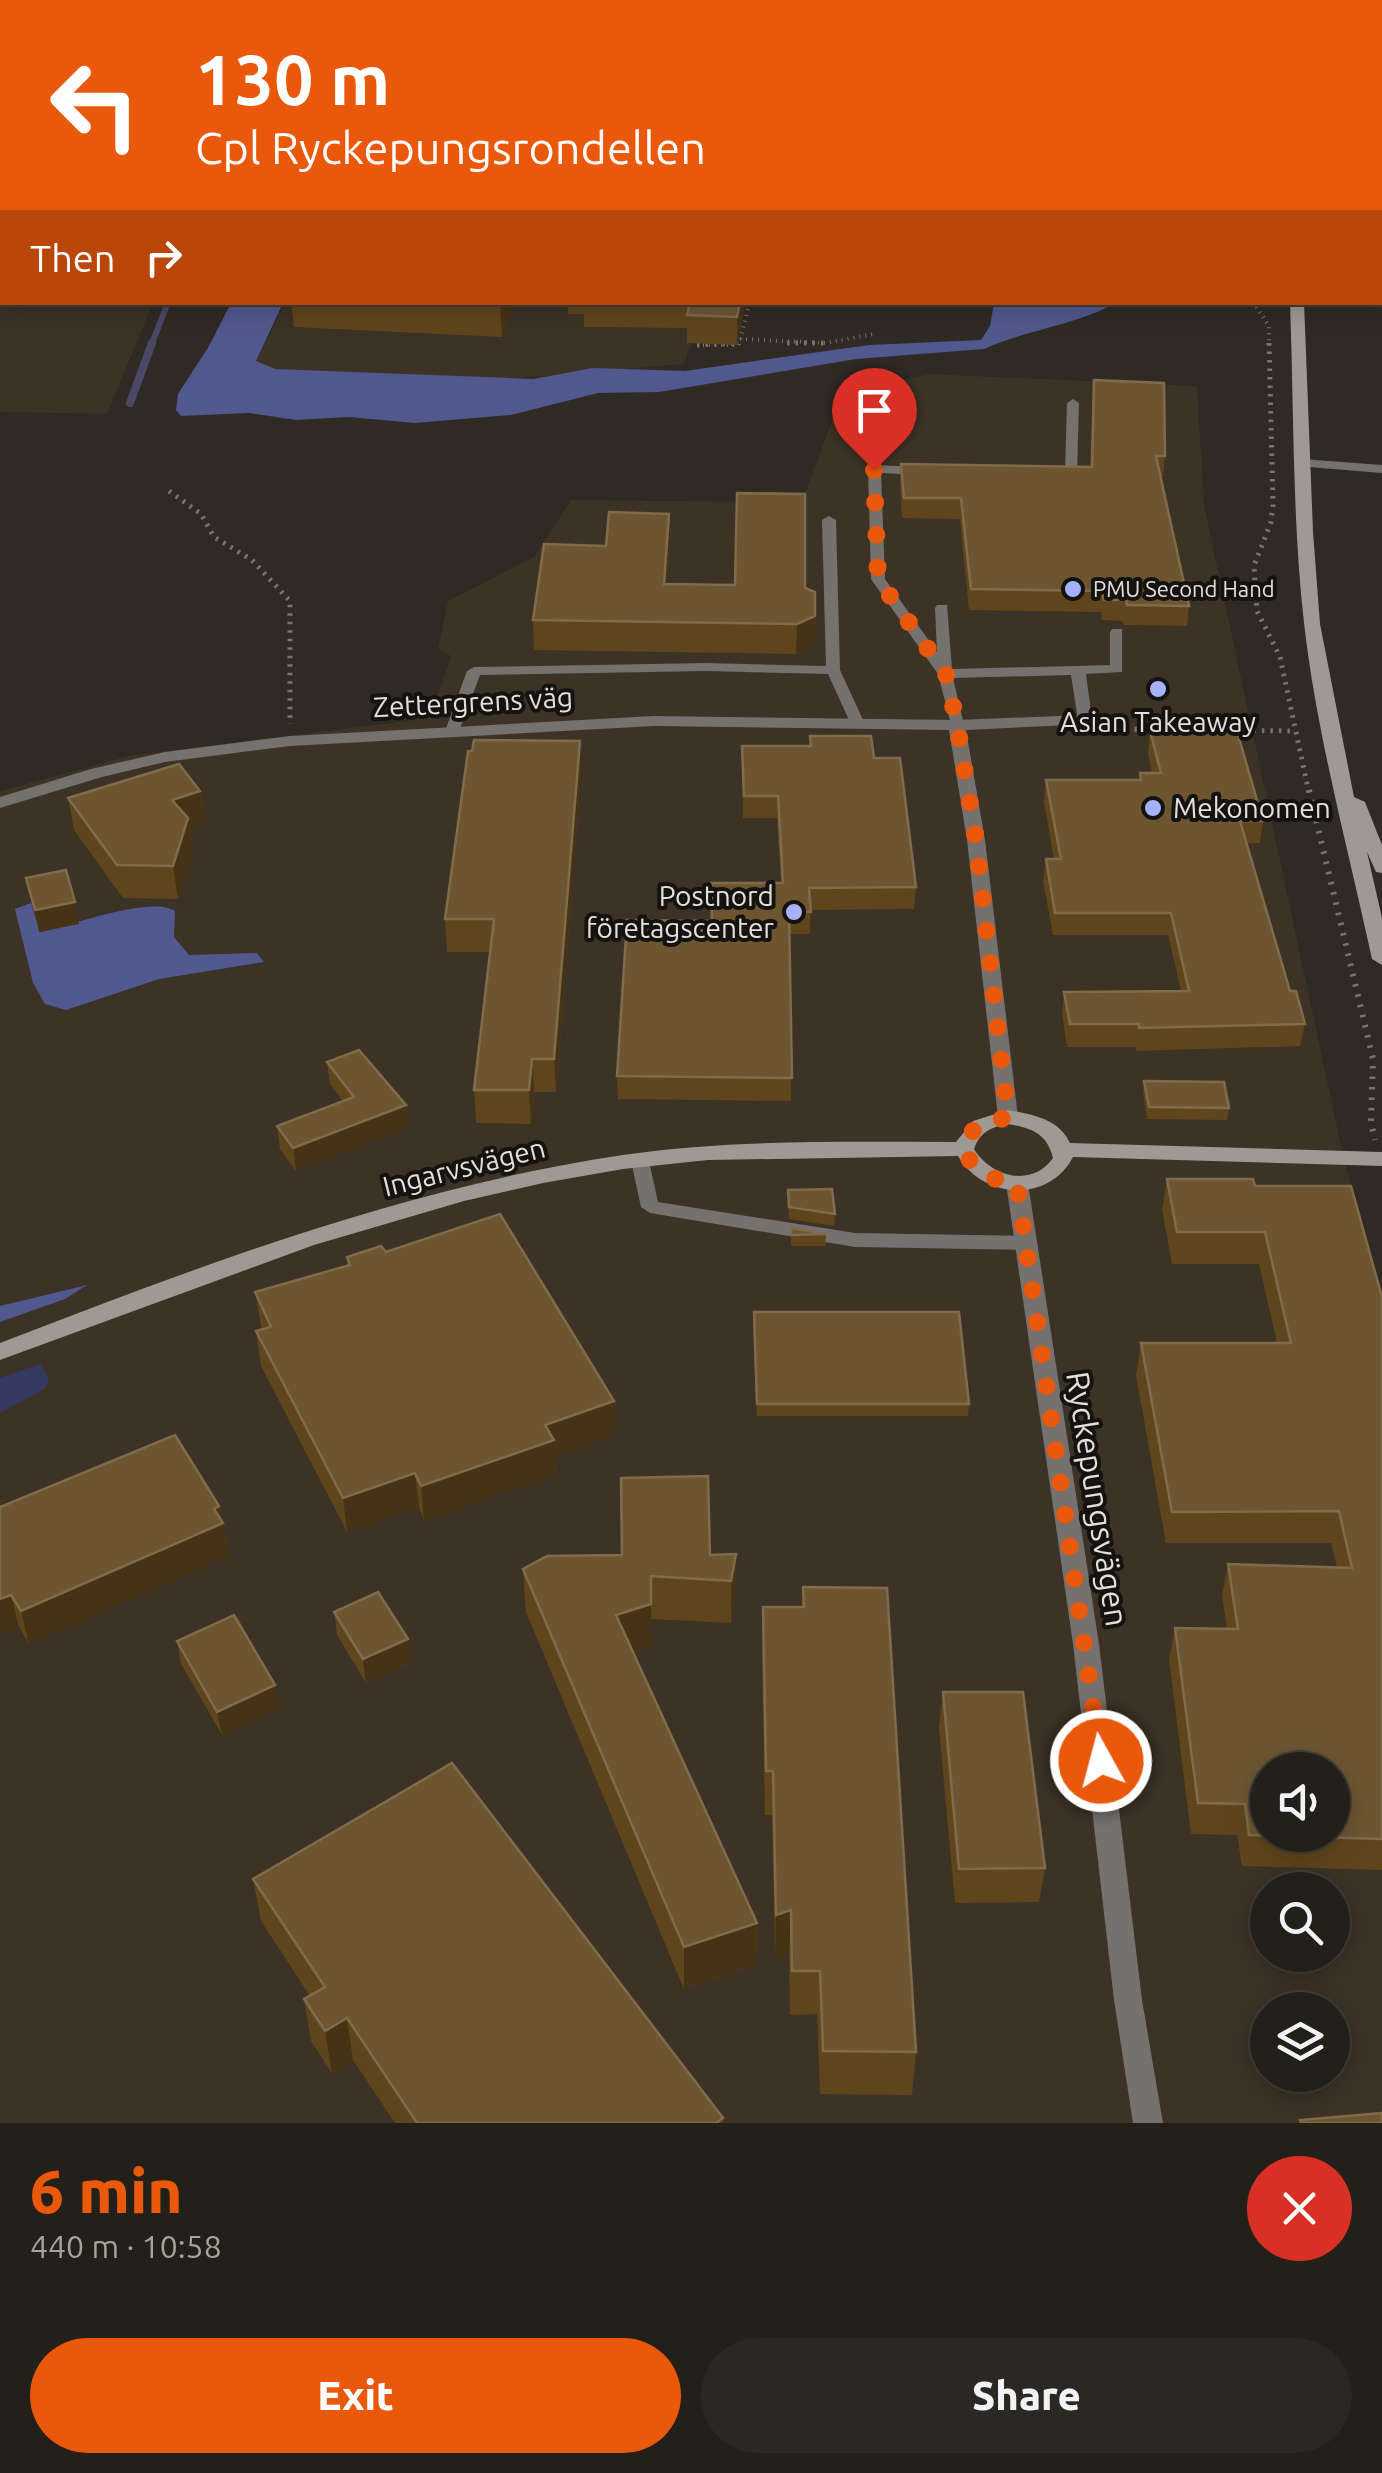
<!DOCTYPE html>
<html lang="en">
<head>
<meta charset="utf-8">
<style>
	body { margin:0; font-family:Ubuntu,sans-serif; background:#2b2823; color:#f1f3f6; height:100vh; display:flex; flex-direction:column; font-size:38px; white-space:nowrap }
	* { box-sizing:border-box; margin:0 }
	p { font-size:32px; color:#a3a3a2 }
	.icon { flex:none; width:55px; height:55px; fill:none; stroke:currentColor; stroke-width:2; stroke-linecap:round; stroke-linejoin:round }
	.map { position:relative; height:2123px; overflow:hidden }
	.panel { display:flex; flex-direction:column; background:#23201a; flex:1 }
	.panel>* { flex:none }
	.hud { position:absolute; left:0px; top:0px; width:1382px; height:305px; box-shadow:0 5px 25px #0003,0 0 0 2px #403e39; background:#ea580c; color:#fff; overflow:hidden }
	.tools { position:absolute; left:1250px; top:1752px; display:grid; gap:20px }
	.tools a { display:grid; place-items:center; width:100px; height:100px; border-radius:50%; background:#23201a; box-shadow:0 5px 25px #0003,0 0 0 2px #403e39; font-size:50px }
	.pin { position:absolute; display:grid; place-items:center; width:85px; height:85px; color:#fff; margin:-102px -42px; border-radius:50% 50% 50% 0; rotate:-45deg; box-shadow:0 0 10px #0007 }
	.pin .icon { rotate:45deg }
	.me { position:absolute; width:110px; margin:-55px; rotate:353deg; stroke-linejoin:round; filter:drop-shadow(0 0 8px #0008) }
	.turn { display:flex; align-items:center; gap:35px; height:210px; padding:0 30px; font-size:45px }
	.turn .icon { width:130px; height:130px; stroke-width:2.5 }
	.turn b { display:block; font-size:70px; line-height:85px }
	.then { display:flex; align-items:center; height:95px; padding:0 30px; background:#0003; gap:20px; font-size:38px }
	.round { display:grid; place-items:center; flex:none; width:105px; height:105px; border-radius:52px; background:#2b2823 }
	.headline { display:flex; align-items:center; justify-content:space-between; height:170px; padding:0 30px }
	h1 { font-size:60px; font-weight:800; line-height:75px; color:#ea580c }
	.cta { display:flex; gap:20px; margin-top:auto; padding:20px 30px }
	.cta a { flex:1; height:115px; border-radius:60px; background:#ea580c; color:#fff; font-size:40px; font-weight:800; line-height:115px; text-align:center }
	.cta a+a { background:#2b2823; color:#f1f3f6 }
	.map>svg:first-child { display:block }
	.built { fill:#3c3226; fill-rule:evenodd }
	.green { fill:#343961 }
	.forest { fill:#51588d }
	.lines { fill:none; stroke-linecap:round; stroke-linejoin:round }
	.stream-far1 { stroke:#4b4766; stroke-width:6 }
	.stream { stroke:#4b4766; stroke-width:8 }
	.path-far2 { stroke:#78746d; stroke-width:4; stroke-dasharray:1 5; stroke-linecap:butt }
	.path-far1 { stroke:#78746d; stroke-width:5; stroke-dasharray:2.5 6; stroke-linecap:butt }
	.path { stroke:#78746d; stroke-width:6; stroke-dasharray:2.5 8; stroke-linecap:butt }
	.lane { fill:#74716e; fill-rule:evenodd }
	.street { fill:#74716e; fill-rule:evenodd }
	.secondary { fill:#9e9993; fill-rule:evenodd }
	.highway { fill:#dbd4cb; fill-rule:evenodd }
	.wall { fill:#5f451c }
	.shaded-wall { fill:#463316 }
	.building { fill:#6d5531; stroke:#806b4b; stroke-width:2.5; fill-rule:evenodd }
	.route { stroke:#ea580c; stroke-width:18; stroke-dasharray:0 32.4 }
	.poi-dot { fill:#a6b1fc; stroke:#151310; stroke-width:4 }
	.labels { text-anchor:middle; stroke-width:8; stroke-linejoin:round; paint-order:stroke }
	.far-poi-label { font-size:22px; fill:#e3dfda; stroke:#151310; text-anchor:start }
	.street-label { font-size:28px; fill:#e3dfda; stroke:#151310 }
	.poi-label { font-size:28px; fill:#e3dfda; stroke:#151310 }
	.near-street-label { font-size:32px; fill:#e3dfda; stroke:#151310 }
</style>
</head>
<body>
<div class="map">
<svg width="1382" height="2123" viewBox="0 0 1382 2123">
	<rect width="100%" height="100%" fill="#2f2a23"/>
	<g class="built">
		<path d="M0,0H460L477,2H2V302L153,303L107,414L0,412Z"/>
		<path d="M285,303H745L737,345L691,343L684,364L492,380L275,369L256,362Z"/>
		<path d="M930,374L1197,386L1204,505L1343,1155L1382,1303V2123H0V791L129,756L414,720L432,711L451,656L438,649L448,601L534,557L571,500L802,502L842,394ZM1268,1770H1332V1835H1268ZM1268,1890H1332V1955H1268ZM1268,2010H1332V2075H1268Z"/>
	</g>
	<path class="green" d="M40,1364L49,1378L46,1388L0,1413V1378Z"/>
	<g class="forest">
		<path d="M1108,302L1110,306C1070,326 1023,331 984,349L856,359L659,392L598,393L511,415L415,423L349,417L296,420L249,413L181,416L176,410L178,394L209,346L231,303H283L256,361L275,369L533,379L593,368L685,371L869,345L981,340L990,326L994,303Z"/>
		<path d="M31,903L40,932C70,926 151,895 175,911L174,937L189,955L257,953L264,962L159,979L66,1010L45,1004L33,983L15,909Z"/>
		<path d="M87,1285L65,1299L0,1322V1306Z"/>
	</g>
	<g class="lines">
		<g class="stream-far1">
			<path d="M1380,52L1382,46"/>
			<path d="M1380,239L1382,245"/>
			<path d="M151,346L168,302"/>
		</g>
		<path class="stream" d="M130,403L152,343"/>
		<g class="path-far2">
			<path d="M714,0L738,2"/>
			<path d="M1061,2L1072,0"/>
			<path d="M1253,302L1269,326V346"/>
			<path d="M740,339L826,343L874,334"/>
			<path d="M697,345H739L748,308L756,302"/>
		</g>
		<g class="path-far1">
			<path d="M787,343H826"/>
			<path d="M1269,343L1273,505L1271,522L1254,566L1257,611L1280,657L1309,793"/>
			<path d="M697,345L739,343"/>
			<path d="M169,491L201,514L214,537L252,560L290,601V724"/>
			<path d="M1101,725L1114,729L1294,731"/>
		</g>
		<path class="path" d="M1309,790L1373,1059L1371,1122L1375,1140"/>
		<g class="lane">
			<path d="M403,0L404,2L382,1L383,0Z"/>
			<rect x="0" y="194" width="2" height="7"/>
			<rect x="0" y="267" width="2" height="8"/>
			<path d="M1073,399L1079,403L1077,475C1072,481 1058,480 1053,474L1065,471L1067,403Z"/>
			<path d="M1302,459L1382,465V473L1297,466V460Z"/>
			<path d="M874,465L923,467L929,471L923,475L881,473L885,579L937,652L935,608L937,605H947L952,669L1110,665V632L1112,629H1122V672L1086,674L1092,720L1090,723H1080L1078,720L1071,675L953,678L964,725L962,728H952L938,674L871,579L868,469Z"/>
			<path d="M829,516L836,520L840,670L864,722L862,725L857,726L850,722L828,674L706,671L480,675L459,731L452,735L445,731L467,671L474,667L706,663L826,666L822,520Z"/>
			<path d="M640,1155L649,1161L658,1202L855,1233L1026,1236L1033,1238L1035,1243L1033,1248L1026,1250L855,1247L650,1213L641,1207L631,1161Z"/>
		</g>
		<g class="street">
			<path d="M327,0H363L364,2H329Z"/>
			<path d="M376,0H389L390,2H378Z"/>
			<rect x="1380" y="113" width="2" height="6"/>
			<path d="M1085,715L1091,716V724L966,730L985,840L1018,1117L1008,1124L998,1117L967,840L949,730L654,726L290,746L165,762L102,777L0,808V797L91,769L165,752L290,736L654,716L957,720Z"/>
			<path d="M1017,1176L1028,1183L1099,1644L1142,2000L1163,2123H1133L1114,2000L1073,1644L1006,1183Z"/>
		</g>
		<g class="secondary">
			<path d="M1215,0H1237L1238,2H1217Z"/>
			<path d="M1290,302H1304L1313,532L1320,624L1354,797L1365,802L1382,845V873L1376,872L1367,852L1382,918V965L1372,959C1348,848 1317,736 1304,623C1292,517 1294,409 1290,302Z"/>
			<path d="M1008,1110C1032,1115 1058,1118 1070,1143L1382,1152V1166L1073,1157C1049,1203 984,1200 958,1156L708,1160L623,1169L543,1183L464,1201L314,1245L0,1360V1343C202,1265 407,1187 623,1155C733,1139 845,1142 956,1142L973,1121ZM1008,1124C1031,1128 1047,1133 1053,1158C1032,1188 991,1177 974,1149C980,1132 991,1127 1008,1124Z"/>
		</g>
		<path class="highway" d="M626,0H663L665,2H628Z"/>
	</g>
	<g class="wall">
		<path d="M0,0L2,2V28L0,27Z"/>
		<path d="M291,302H515L502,337L294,327Z"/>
		<path d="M568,302H745L737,345L687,343V328L584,327V314H568Z"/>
		<path d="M1094,380L1165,456L1163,476H1161L1189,606L1187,626L1124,625L1123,621L1102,620L1101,612L969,610L960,519L902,518L900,484L901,464L1090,467Z"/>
		<path d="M670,543L667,584L805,588L815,616L814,646L796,654L534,650L533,620Z"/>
		<path d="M1150,731L1263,821L1260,843H1247L1290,991L1305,1024L1300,1046L1136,1051V1047H1067L1062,1014L1064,992L1181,991L1168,935H1053L1043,881L1046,859H1054L1044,802L1046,780H1139L1140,773H1152L1148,753Z"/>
		<path d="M810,736L874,758L916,887L914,909L810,910V934H789L791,1101L618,1099L617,1076L711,921L781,883L777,818H743L742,746H810Z"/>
		<path d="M581,773L556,1092H534L531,1124L476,1123L474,1090L490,952H447L445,919Z"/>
		<path d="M200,791L205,823L190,828L193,850L178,899L123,898L74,830L68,798Z"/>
		<path d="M327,1062L408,1128L296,1171L280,1149L277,1126L343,1101L330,1084Z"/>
		<path d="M1144,1081L1229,1108L1227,1120L1147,1119L1143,1092Z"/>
		<path d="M1167,1179L1255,1186L1382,1297V1870L1242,1866L1237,1835L1191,1834L1169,1659L1175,1628L1227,1629L1222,1596L1228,1564L1337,1567L1331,1543H1166L1136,1375L1141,1343H1277L1259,1264H1172L1162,1210Z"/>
		<path d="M788,1190L835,1214L834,1226L789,1219Z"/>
		<path d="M791,1229L826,1234L825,1246H791Z"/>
		<path d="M386,1252L615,1435L555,1457L556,1474L424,1521L419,1507L347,1532L261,1366L256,1331L262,1330L255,1292L348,1265L347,1257Z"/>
		<path d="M753,1324L969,1404L968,1416H757Z"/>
		<path d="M219,1506L229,1556L29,1644L19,1627L0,1635V1507Z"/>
		<path d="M736,1554L735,1597L731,1623L651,1619V1646L633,1653L757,1923L756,1965L684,1989L526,1612L523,1569L710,1555Z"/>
		<path d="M803,1587L916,2052L912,2095L820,2094L817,2014L790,2015L789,1954L775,1959L772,1815H765L762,1652L763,1607H802Z"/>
		<path d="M334,1612L411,1663L366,1683L337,1635Z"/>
		<path d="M177,1641L279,1708L222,1735L181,1664Z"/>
		<path d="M943,1692L1045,1868L1039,1902L955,1903L939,1727Z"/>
		<path d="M253,1879L723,2118V2123H395L353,2060L332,2073L311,2041L304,1999L310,1996L261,1921Z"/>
	</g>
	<g class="shaded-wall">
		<path d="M500,302H515L502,337Z"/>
		<path d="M740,302H745L737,345V317Z"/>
		<path d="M669,514L670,543L665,614L664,584Z"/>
		<path d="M815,616L814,646L796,654L797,624Z"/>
		<path d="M580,741L581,773L556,1092L554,1059Z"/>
		<path d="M200,791L205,823L190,828L193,850L178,899L173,866L172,800Z"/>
		<path d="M75,902L79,924L39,932L35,910Z"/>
		<path d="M532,1059L534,1092L531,1124L529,1090Z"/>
		<path d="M406,1105L408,1128L296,1171L293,1148Z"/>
		<path d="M614,1401L615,1435L555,1457L556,1474L424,1521L421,1486L545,1425Z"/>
		<path d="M415,1473L419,1507L347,1532L343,1498Z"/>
		<path d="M219,1506L229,1556L29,1644L21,1611Z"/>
		<path d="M736,1554L735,1597L731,1623V1581Z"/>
		<path d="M651,1576V1646L618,1658L616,1615Z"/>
		<path d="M11,1595L19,1627L0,1635V1599Z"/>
		<path d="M408,1639L411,1663L366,1683L363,1659Z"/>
		<path d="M275,1685L279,1708L222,1735L217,1712Z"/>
		<path d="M791,1910L789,1954L775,1959L776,1915Z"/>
		<path d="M757,1923L756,1965L684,1989V1947Z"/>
		<path d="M347,2018L353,2060L332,2073L325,2031Z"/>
	</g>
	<g class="building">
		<path d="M0,0H307L332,2H2V4H0Z"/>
		<path d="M690,302H740L737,317L687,315Z"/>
		<path d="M1094,380L1164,383L1165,456H1156L1189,606L1127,605L1126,600H1104L1103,591L971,589L961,498H904L901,464L1092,467Z"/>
		<path d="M737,493L805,494V588L815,592V616L797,624L533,620L544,544L606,546L609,512L669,514L664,584L735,585Z"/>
		<path d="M1150,731H1237L1263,821H1240L1290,991H1296L1305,1024L1139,1028V1024H1070L1064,992L1189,991L1171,913H1055L1046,859H1061L1046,780H1141L1140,773H1161Z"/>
		<path d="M810,736H871L874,758H900L916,887L809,888L811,912H789L792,1078L617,1076L627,920L712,921L711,883H783L778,796H744L742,746H811Z"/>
		<path d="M474,740L580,741L554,1059H532L529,1090H474L494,919H445L468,751H472Z"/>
		<path d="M179,764L200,791L172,800L188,818L173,866L117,865L68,798Z"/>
		<path d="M66,870L75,902L35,910L26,878Z"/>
		<path d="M359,1050L406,1105L293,1148L277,1126L354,1097L327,1062Z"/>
		<path d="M1144,1081L1224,1082L1229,1108L1149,1107Z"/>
		<path d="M1167,1179H1253L1255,1186H1351L1382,1297V1839L1249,1835L1245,1804L1198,1803L1175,1628L1238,1629L1228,1564L1352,1568L1339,1511L1172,1512L1141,1343H1291L1265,1232H1177ZM1268,1770H1332V1835H1268Z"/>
		<path d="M832,1189L835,1214L789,1207L788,1190Z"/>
		<path d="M500,1214L614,1401L545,1425L554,1440L421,1486L415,1473L343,1498L256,1331L271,1327L255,1292L350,1265L347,1257L381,1246L386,1252Z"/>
		<path d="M791,1228L826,1234L791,1235Z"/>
		<path d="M754,1312H959L969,1404H757Z"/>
		<path d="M175,1435L219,1506L214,1509L223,1523L21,1611L11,1595L0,1599V1507Z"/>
		<path d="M708,1476L710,1555L736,1554L731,1581L651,1576V1604L616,1615L757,1923L684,1947L523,1569L547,1556L622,1555L621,1478Z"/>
		<path d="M803,1587L887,1588L916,2052L823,2051L820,1971H792L791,1910L776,1915L773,1771H766L763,1607H804Z"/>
		<path d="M378,1592L408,1639L363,1659L334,1612Z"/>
		<path d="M234,1615L275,1685L217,1712L177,1641Z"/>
		<path d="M943,1692H1023L1045,1868L959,1869Z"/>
		<path d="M452,1763L723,2118L716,2123H417L347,2018L325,2031L304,1999L325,1987L253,1879Z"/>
		<path d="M1382,2113V2123H1301L1300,2120Z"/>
	</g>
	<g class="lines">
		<path class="route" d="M874,470L878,579L946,674L957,724L976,840L1008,1118C986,1120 969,1126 964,1149C973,1173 993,1180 1017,1184L1101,1761"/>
	</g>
	<g class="poi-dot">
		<circle cx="1073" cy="589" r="10"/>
		<circle cx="1158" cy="689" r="10"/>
		<circle cx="1153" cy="808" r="10"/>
		<circle cx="794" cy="912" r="10"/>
	</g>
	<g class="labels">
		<g class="far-poi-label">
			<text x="1093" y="597">PMU Second Hand</text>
		</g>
		<g class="street-label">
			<text transform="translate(473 702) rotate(-3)" y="10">Zettergrens väg</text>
			<text transform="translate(464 1167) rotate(-14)" y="10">Ingarvsvägen</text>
		</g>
		<g class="poi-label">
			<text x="1158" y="732">Asian Takeaway</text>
			<text x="1173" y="818" text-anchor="start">Mekonomen</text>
			<text x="774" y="906" text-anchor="end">Postnord<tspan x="774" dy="32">företagscenter</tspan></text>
		</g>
		<g class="near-street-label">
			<text transform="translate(1097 1499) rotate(81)" y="11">Ryckepungsvägen</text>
		</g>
	</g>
</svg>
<div class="tools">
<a><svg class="icon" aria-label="sound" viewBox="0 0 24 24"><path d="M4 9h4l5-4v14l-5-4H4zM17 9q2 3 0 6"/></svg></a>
<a><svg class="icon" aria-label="search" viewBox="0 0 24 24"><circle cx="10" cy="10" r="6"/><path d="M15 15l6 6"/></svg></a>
<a><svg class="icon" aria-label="layers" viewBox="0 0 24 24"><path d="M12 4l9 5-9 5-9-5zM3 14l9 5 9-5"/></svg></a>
</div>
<div class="pin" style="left:874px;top:470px;background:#d93025"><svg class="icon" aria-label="arrive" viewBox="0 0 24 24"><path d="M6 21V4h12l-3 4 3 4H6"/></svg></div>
<svg class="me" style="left:1101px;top:1761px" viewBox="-20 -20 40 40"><circle r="17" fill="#ea580c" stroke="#fff" stroke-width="3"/><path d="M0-11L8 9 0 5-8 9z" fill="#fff"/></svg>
<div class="hud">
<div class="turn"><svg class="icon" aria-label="left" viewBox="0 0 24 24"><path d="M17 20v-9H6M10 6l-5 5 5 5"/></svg><div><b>130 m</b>Cpl Ryckepungsrondellen</div></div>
<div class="then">Then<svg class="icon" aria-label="right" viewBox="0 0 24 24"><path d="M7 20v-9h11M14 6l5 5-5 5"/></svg></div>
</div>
</div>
<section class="panel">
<div class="headline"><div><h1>6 min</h1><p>440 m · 10:58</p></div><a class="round" style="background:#d93025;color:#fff"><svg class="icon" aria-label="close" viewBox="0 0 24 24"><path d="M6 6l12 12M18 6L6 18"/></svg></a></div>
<div class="cta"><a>Exit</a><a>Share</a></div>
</section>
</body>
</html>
